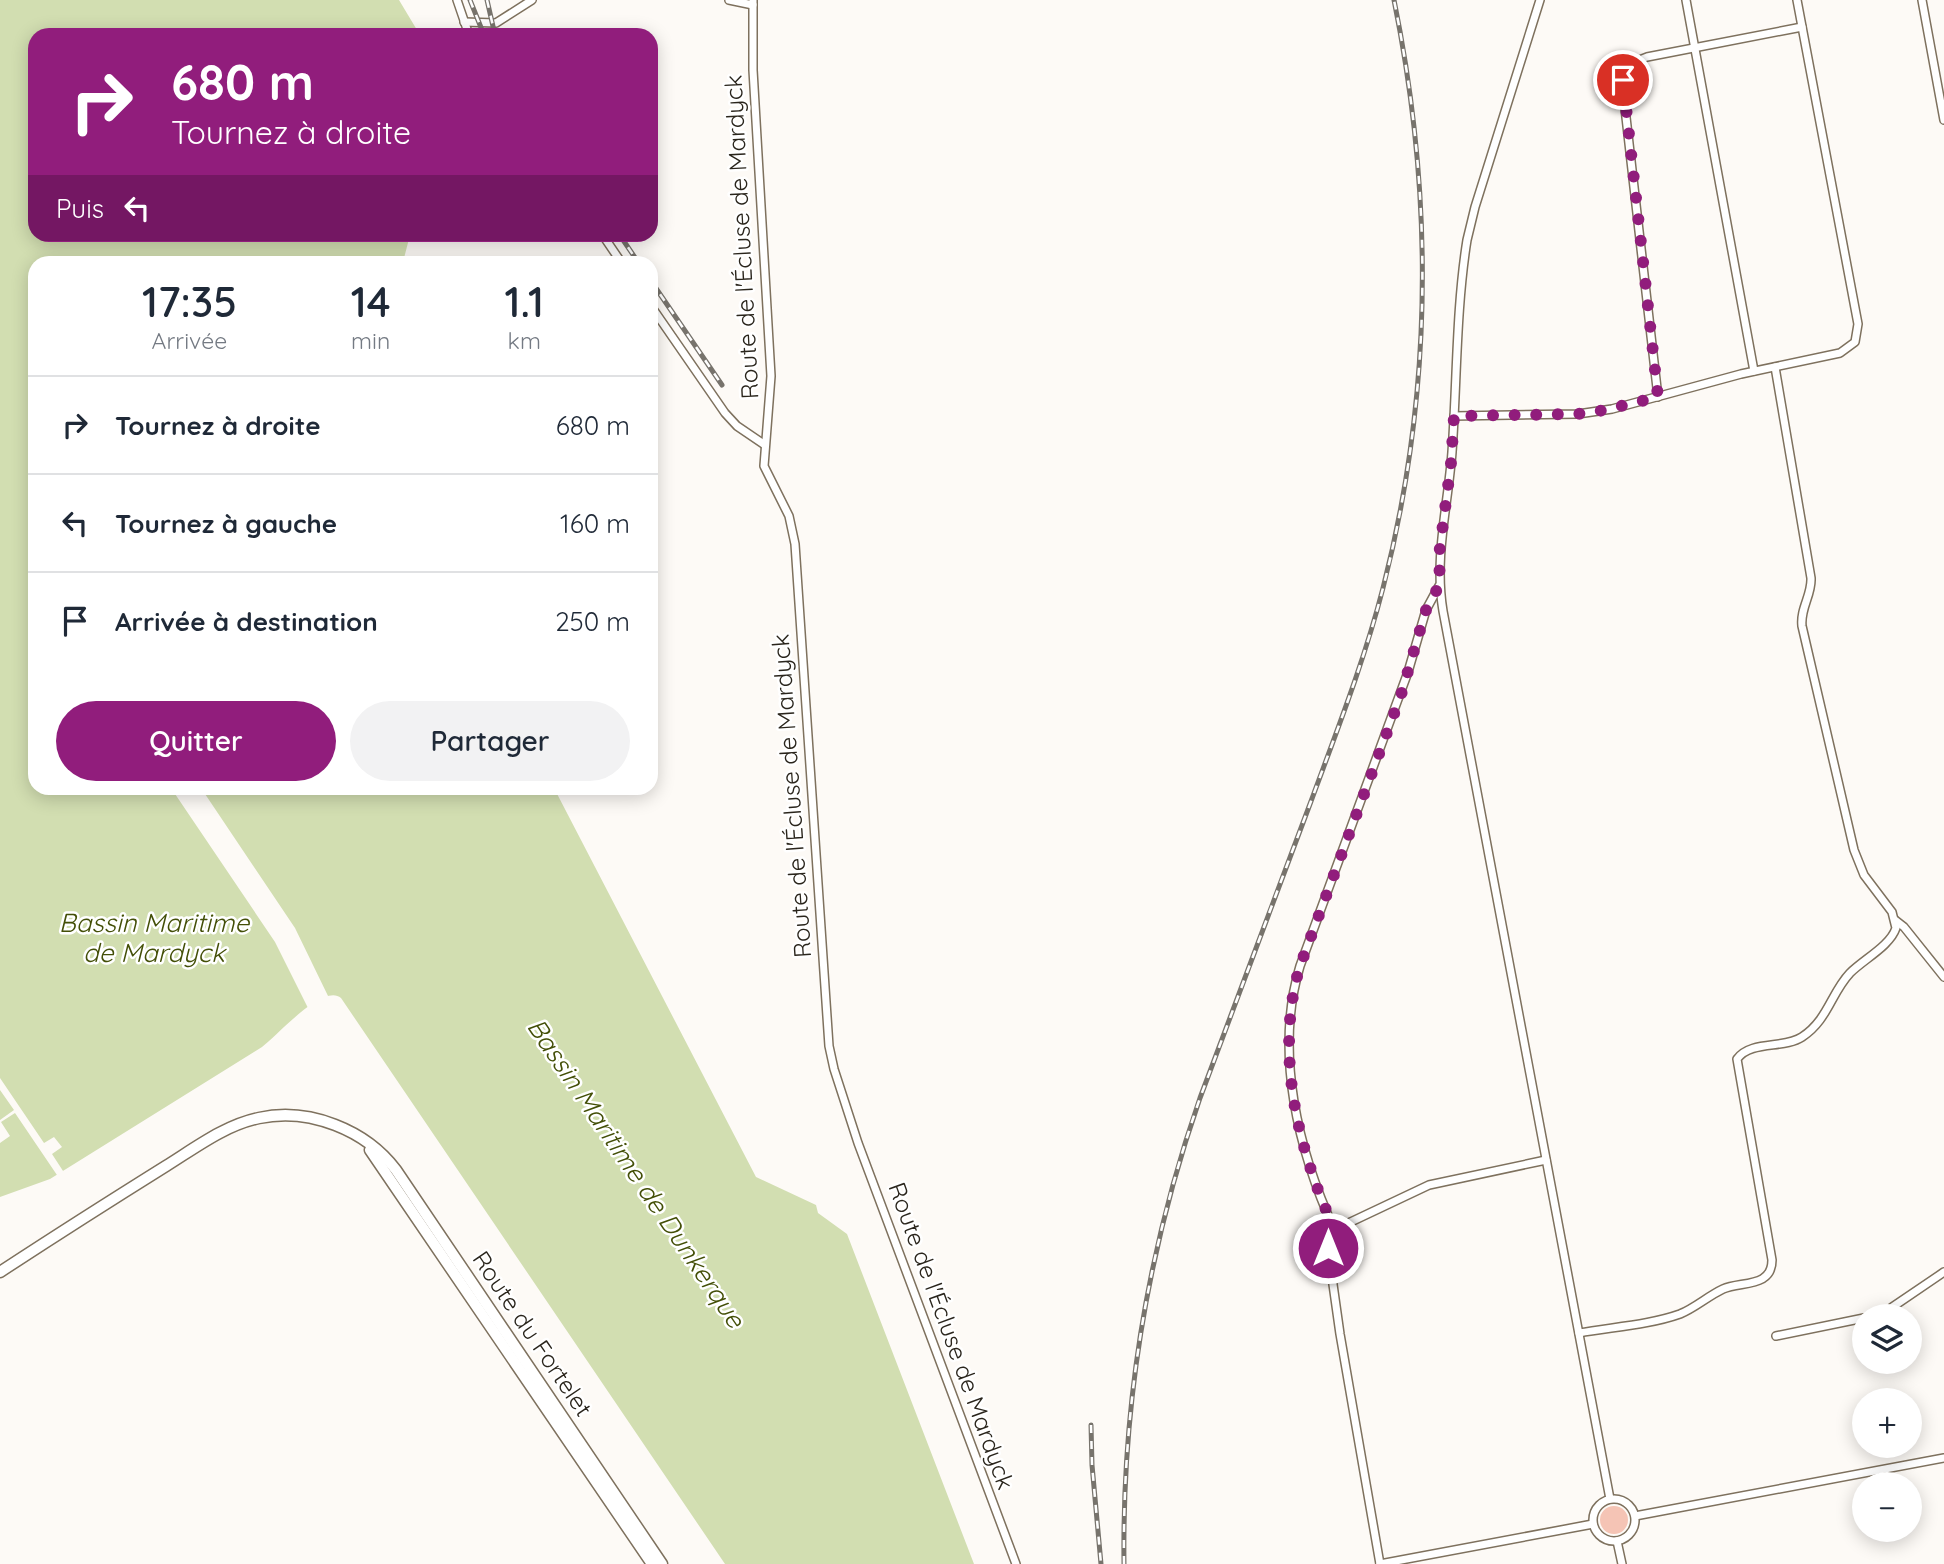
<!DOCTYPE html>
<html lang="fr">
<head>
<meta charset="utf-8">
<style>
	body { margin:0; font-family:Quicksand,sans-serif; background:#f2f2f3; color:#1f2937; height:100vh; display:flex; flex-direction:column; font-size:26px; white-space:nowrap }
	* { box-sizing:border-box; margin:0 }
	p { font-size:23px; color:#747a83 }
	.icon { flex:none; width:38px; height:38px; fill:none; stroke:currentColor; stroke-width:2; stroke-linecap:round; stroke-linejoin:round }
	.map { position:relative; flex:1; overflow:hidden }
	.panel { position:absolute; left:28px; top:256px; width:630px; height:539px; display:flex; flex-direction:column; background:#fff; border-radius:21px; box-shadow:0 4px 18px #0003 }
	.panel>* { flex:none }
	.hud { position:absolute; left:28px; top:28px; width:630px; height:214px; border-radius:21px; box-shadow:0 4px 18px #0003; background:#911d7c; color:#fff; overflow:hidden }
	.fabs { position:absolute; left:1852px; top:1304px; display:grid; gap:14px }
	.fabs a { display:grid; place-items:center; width:70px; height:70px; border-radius:50%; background:#fff; box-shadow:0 4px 18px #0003; font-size:35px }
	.pin { position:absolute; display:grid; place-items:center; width:60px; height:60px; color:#fff; margin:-30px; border:4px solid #fff; border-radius:50%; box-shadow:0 2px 7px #0007 }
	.me { position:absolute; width:77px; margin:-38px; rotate:0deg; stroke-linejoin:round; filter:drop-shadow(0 0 5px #0008) }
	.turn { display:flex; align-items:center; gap:24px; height:147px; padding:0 28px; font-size:32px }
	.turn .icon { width:91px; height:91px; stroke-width:2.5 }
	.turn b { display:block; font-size:49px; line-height:60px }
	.then { display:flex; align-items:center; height:66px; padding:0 28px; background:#0003; gap:14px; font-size:26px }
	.eta { display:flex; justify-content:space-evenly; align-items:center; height:119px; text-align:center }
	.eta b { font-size:42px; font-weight:600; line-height:49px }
	.button { display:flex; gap:14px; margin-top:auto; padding:14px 28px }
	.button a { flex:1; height:80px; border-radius:42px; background:#911d7c; color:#fff; font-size:28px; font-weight:600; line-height:80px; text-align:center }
	.button a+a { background:#f2f2f3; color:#1f2937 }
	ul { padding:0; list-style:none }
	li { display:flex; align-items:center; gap:21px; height:98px; padding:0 28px; border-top:2px solid #e0e1e3 }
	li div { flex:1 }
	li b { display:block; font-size:26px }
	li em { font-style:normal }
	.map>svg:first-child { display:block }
	.green { fill:#f5c4b5 }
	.water { fill:#d2deb1 }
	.pier { fill:#fdfaf6 }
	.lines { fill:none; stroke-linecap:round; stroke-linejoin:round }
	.street-casing { stroke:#7e715e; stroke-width:10 }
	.secondary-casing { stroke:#7e715e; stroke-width:13 }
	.street { stroke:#fff; stroke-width:7 }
	.secondary { stroke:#fff; stroke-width:10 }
	.rail-casing { stroke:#77736c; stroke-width:5 }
	.rail { stroke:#fff; stroke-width:2.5; stroke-dasharray:8; stroke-linecap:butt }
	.route { stroke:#911d7c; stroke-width:12; stroke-dasharray:0 21.6 }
	.labels { text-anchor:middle; stroke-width:5; stroke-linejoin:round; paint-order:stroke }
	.street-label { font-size:24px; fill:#2a251c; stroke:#fff }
	.water-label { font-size:26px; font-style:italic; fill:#434f07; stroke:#fff }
</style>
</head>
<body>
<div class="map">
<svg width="1944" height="1564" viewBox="0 0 1944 1564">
	<rect width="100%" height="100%" fill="#fdfaf6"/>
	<circle class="green" cx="1614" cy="1520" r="14"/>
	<path class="water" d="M0,0H399L417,30L418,35H35V234L410,235L403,262H35V788H554L756,1177L816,1205L818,1213L847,1234L974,1564H725L341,998C323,983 278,1035 262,1047L50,1179L0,1197Z"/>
	<g class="pier">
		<path d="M171,788H201L295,928L329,998L309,1010L275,942Z"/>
		<path d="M0,1078L44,1143L54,1137L62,1147L52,1154L65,1174L59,1178L15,1113L1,1122L10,1136L0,1143V1120L14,1110L0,1090Z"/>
	</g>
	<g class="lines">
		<g class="street-casing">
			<g id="street">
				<path d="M457,0L469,35"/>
				<path d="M729,0L753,5"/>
				<path d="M753,0V70L771,376L764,466L789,516L795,544L829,1046L834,1069L858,1143L1016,1564"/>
				<path d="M1540,0L1475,207L1467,240C1456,309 1457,382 1452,452C1448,506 1434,557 1443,611L1610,1499"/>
				<path d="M1686,0L1754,371"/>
				<path d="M1922,0L1944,120"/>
				<path d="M464,22L496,23L532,0"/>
				<path d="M602,234L621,262"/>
				<path d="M651,306L725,413L737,426L765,445"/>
				<path d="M1658,397L1623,91C1622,73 1629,63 1647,57L1802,27"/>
				<path d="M1454,416L1578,414L1612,409L1741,374L1840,353L1855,342L1858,324L1797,0"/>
				<path d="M1895,920L1904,927L1944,977"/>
				<path d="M1335,1231C1298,1151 1274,1052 1300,966L1408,672L1426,610L1439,586"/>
				<path d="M1873,1316L1891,1308L1944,1272"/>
				<path d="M1579,1333C1612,1327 1649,1325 1680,1314C1695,1308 1708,1296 1723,1289C1741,1281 1772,1288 1772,1260L1737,1059C1751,1040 1784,1049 1802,1037C1828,1020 1831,993 1850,973C1864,959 1890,946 1896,928L1892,912L1864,875L1854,850L1802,626C1800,608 1812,595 1811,578L1775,367"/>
				<path d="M1776,1336L1864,1318"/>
				<circle cx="1614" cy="1520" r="21"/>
				<path d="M1635,1516L1944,1458"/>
				<path d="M1617,1541L1622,1564"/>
				<path d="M1380,1564L1340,1334L1328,1249L1331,1236L1338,1228L1429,1185L1546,1160"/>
				<path d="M1380,1564L1593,1524"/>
			</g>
		</g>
		<g class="secondary-casing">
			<g id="secondary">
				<path d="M370,1150L652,1564"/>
				<path d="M0,1272C55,1236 110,1201 166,1166C195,1148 225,1125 259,1118C309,1107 366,1130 396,1170L662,1564"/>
			</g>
		</g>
		<use href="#street" class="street"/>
		<use href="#secondary" class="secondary"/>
		<g class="rail-casing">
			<g id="rail">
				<path d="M470,0L484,35"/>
				<path d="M487,0L495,35"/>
				<path d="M619,234L638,262"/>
				<path d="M651,281L722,385"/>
				<path d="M1091,1425L1092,1465L1101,1564"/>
				<path d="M1124,1564C1122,1404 1148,1248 1200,1098C1237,1000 1273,902 1310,804C1336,733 1364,662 1383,588C1433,393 1434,197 1394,0"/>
			</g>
		</g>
		<use href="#rail" class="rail"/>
	</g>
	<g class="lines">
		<path class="route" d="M1328,1248L1329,1239L1335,1230C1298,1151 1274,1052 1300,966L1401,695L1426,610L1440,584L1439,555L1451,463L1454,416L1578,414L1605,410L1658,397L1623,80"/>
	</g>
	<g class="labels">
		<g class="street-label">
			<text transform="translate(742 237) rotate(-93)" y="8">Route de l'Écluse de Mardyck</text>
			<text transform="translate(792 796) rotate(-94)" y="8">Route de l'Écluse de Mardyck</text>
			<text transform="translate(532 1334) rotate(56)" y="8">Route du Fortelet</text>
			<text transform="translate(951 1336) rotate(70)" y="8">Route de l'Écluse de Mardyck</text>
		</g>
		<g class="water-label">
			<text x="154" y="932">Bassin Maritime<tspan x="154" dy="30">de Mardyck</tspan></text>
			<text transform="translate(636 1173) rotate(56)" y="9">Bassin Maritime de Dunkerque</text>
		</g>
	</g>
</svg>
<div class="fabs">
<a><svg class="icon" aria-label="layers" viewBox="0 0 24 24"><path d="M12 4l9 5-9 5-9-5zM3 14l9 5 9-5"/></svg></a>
<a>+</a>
<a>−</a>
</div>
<div class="pin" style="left:1623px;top:80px;background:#d93025"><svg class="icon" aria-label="arrive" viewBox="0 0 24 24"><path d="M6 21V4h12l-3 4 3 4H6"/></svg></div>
<svg class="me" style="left:1328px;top:1248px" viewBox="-20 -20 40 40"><circle r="17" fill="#911d7c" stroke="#fff" stroke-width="3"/><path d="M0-11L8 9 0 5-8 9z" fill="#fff"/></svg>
<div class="hud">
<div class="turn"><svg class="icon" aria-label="right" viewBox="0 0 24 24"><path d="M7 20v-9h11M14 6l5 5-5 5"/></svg><div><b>680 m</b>Tournez à droite</div></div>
<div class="then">Puis<svg class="icon" aria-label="left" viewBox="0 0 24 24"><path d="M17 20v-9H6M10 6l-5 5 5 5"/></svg></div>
</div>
<section class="panel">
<div class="eta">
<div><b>17:35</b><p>Arrivée</p></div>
<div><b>14</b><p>min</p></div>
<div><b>1.1</b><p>km</p></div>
</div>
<ul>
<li><svg class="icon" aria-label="right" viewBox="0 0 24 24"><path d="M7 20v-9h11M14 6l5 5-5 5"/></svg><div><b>Tournez à droite</b></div><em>680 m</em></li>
<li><svg class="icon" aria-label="left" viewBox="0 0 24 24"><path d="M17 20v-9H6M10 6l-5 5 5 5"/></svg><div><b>Tournez à gauche</b></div><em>160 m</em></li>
<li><svg class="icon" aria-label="arrive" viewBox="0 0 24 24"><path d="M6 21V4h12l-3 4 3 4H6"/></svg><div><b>Arrivée à destination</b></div><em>250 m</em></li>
</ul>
<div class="button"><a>Quitter</a><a>Partager</a></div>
</section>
</div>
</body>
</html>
